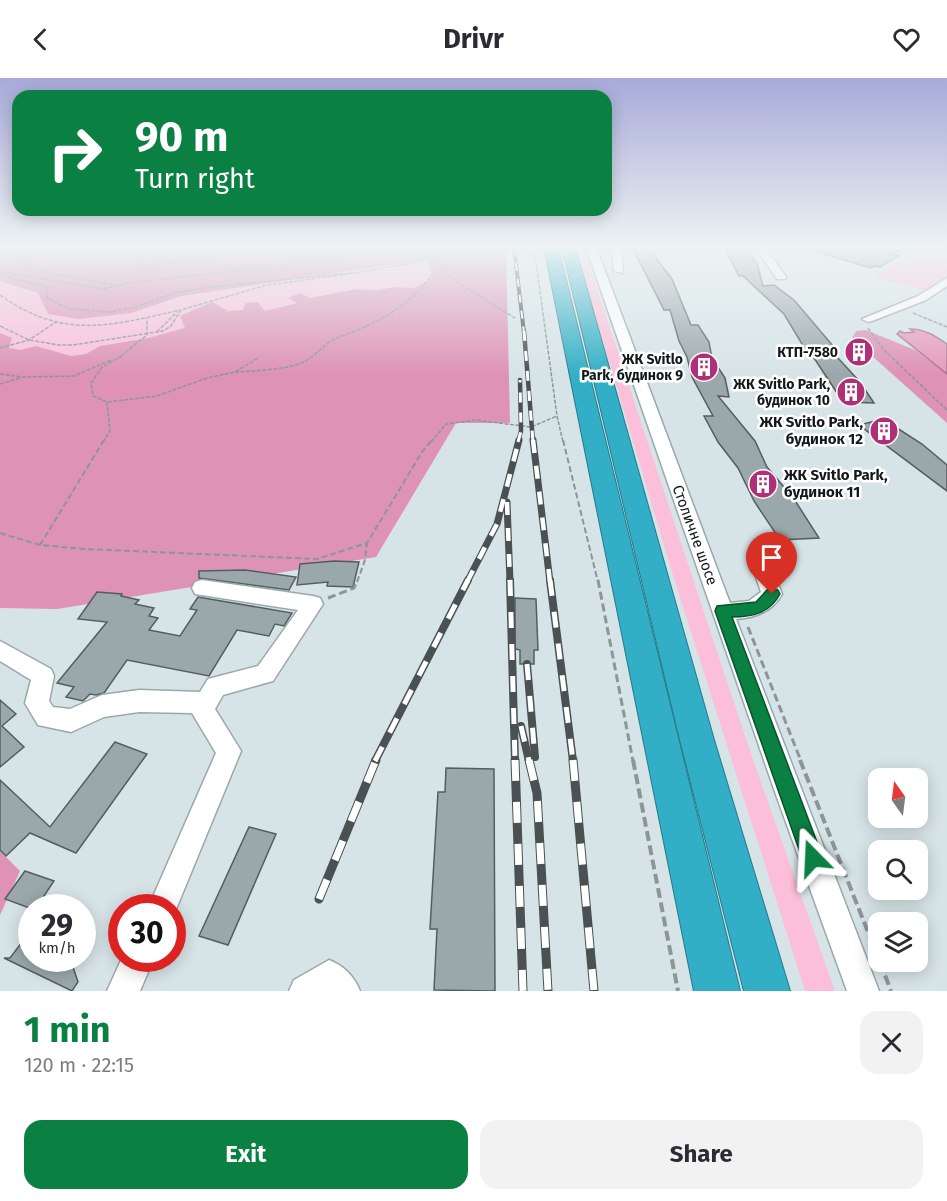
<!DOCTYPE html>
<html lang="en">
<head>
<meta charset="utf-8">
<style>
	body { margin:0; font-family:"Fira Sans",sans-serif; background:#f2f2f3; color:#2b2b33; height:100vh; display:flex; flex-direction:column; font-size:22px; white-space:nowrap }
	* { box-sizing:border-box; margin:0 }
	p { font-size:20px; color:#7c7c81 }
	.icon { flex:none; width:33px; height:33px; fill:none; stroke:currentColor; stroke-width:2; stroke-linecap:round; stroke-linejoin:round }
	.map { position:relative; height:913px; overflow:hidden }
	.details { display:flex; flex-direction:column; background:#fff; flex:1 }
	.details>* { flex:none }
	.guide { position:absolute; left:12px; top:12px; width:600px; height:126px; border-radius:18px; box-shadow:0 3px 15px #0003; background:#0b8043; color:#fff; overflow:hidden }
	.needle { width:39px; rotate:346deg }
	.tools { position:absolute; left:868px; top:690px; display:grid; gap:12px }
	.tools a { display:grid; place-items:center; width:60px; height:60px; border-radius:12px; background:#fff; box-shadow:0 3px 15px #0003; font-size:30px }
	.speed { position:absolute; left:18px; top:816px; display:flex; gap:12px; font-size:30px; font-weight:700; text-align:center }
	.speed>* { display:grid; place-content:center; width:78px; height:78px; border-radius:50%; background:#fff; box-shadow:0 3px 15px #0003; line-height:1 }
	.speed small { font-size:15px; font-weight:400 }
	.speed .limit { border:9px solid #d22; background:#fff; color:#111 }
	.pin { position:absolute; display:grid; place-items:center; width:51px; height:51px; color:#fff; margin:-62px -26px; border-radius:50% 50% 50% 0; rotate:-45deg; box-shadow:0 0 6px #0007 }
	.pin .icon { rotate:45deg }
	.me { position:absolute; width:66px; margin:-33px; rotate:339deg; stroke-linejoin:round; filter:drop-shadow(0 0 4px #0008) }
	.turn { display:flex; align-items:center; gap:21px; height:126px; padding:0 24px; font-size:27px }
	.turn .icon { width:78px; height:78px; stroke-width:2.5 }
	.turn b { display:block; font-size:42px; line-height:51px }
	.round { display:grid; place-items:center; flex:none; width:63px; height:63px; border-radius:18px; background:#f2f2f3 }
	.summary { display:flex; align-items:center; justify-content:space-between; height:102px; padding:0 24px }
	h1 { font-size:36px; font-weight:700; line-height:45px; color:#0b8043 }
	.cta { display:flex; gap:12px; margin-top:auto; padding:12px 24px }
	.cta a { flex:1; height:69px; border-radius:18px; background:#0b8043; color:#fff; font-size:24px; font-weight:700; line-height:69px; text-align:center }
	.cta a+a { background:#f2f2f3; color:#2b2b33 }
	header { display:flex; justify-content:space-between; align-items:center; height:78px; padding:0 24px; background:#fff; font-size:27px; font-weight:700 }
	.map>svg:first-child { display:block }
	.green { fill:#fcbfda }
	.forest { fill:#de92b5 }
	.water { fill:#e69abd; stroke:#a7738c; stroke-width:1.5 }
	.building { fill:#9ba8ab; stroke:#535e61; stroke-width:1.5 }
	.lines { fill:none; stroke-linecap:round; stroke-linejoin:round }
	.minor-casing { stroke:#9ba8ab; stroke-width:3 }
	.highway-casing { stroke:#277a89; stroke-width:2 }
	.path-far3 { stroke:#8c9698; stroke-width:1.5; stroke-dasharray:4 1.5; stroke-linecap:butt }
	.path-far2 { stroke:#8c9698; stroke-width:2; stroke-dasharray:6 3; stroke-linecap:butt }
	.path-far1 { stroke:#8c9698; stroke-width:3; stroke-dasharray:8 4; stroke-linecap:butt }
	.path { stroke:#8c9698; stroke-width:4; stroke-dasharray:10 4.5; stroke-linecap:butt }
	.minor { fill:#fff; fill-rule:evenodd }
	.highway { fill:#32afc6; fill-rule:evenodd }
	.rail-far4-casing { stroke:#4a5152; stroke-width:4 }
	.rail-far3-casing { stroke:#4a5152; stroke-width:4.5 }
	.rail-far2-casing { stroke:#4a5152; stroke-width:7 }
	.rail-far1-casing { stroke:#4a5152; stroke-width:8 }
	.rail-casing { stroke:#4a5152; stroke-width:9 }
	.rail-far4 { stroke:#fff; stroke-width:2; stroke-dasharray:8; stroke-linecap:butt }
	.rail-far3 { stroke:#fff; stroke-width:3; stroke-dasharray:10; stroke-linecap:butt }
	.rail-far2 { stroke:#fff; stroke-width:4.5; stroke-dasharray:13; stroke-linecap:butt }
	.rail-far1 { stroke:#fff; stroke-width:5; stroke-dasharray:16; stroke-linecap:butt }
	.rail { stroke:#fff; stroke-width:7; stroke-dasharray:21; stroke-linecap:butt }
	.route { fill:#0b8043; stroke:#07532c; stroke-width:1.5 }
	.labels { text-anchor:middle; stroke-width:5; stroke-linejoin:round; paint-order:stroke }
	.far-poi-label { font-size:14px; font-weight:bold; fill:#131819; stroke:#fff; text-anchor:end }
	.poi-label { font-size:15px; font-weight:bold; fill:#131819; stroke:#fff; text-anchor:end }
	.street-label { font-size:15px; fill:#131819; stroke:#fff }
</style>
</head>
<body>
<header><svg class="icon" aria-label="back" viewBox="0 0 24 24"><path d="M15 5l-7 7 7 7"/></svg>Drivr<svg class="icon" aria-label="heart" viewBox="0 0 24 24"><path d="M12 20l-8-8c-3-5 5-10 8-4 3-6 11-1 8 4z"/></svg></header>
<div class="map">
<svg width="947" height="913" viewBox="0 0 947 913">
	<rect width="100%" height="100%" fill="#d7e4e7"/>
	<g class="green">
		<path d="M575,169H583L750,673L835,913H805L671,491Z"/>
		<path d="M921,169H947V199L926,213L874,199Z"/>
		<path d="M423,182L431,184L432,200L414,210L396,209L376,212L357,211L310,220L265,233H228L186,250L148,260L100,268L86,276L71,278L36,268L20,272L8,270L12,260L0,255V203L38,215L165,225L182,218Z"/>
	</g>
	<g class="forest">
		<path d="M0,169H506L510,345H456L376,479L57,531L0,530V255L12,260L9,270L20,272L36,268L71,278L86,276L100,268L148,260L185,250L180,238L212,224L228,233L243,232L246,225L258,224L265,233L297,225L288,220L300,215L310,220L357,211L376,212L396,209L414,210L432,200L431,184L423,182L182,218L131,235L78,241L48,236L38,215L0,203Z"/>
		<path d="M866,252L915,272L947,296V345L852,260L856,253Z"/>
		<path d="M0,773L20,793L0,837Z"/>
	</g>
	<path class="water" d="M910,251C925,251 935,258 947,266V296L897,256L900,253L904,255L914,254Z"/>
	<g class="building">
		<path d="M632,169H650L659,184L672,201L691,247H698L709,264L712,280L725,300L729,319L718,318L755,363L767,389L794,421L819,460L780,462L754,423L738,390L718,364L704,338H713L692,299L687,279L679,263L670,232H664Z"/>
		<path d="M724,169H745L757,186L763,208L774,207L794,222L833,268L838,280L860,304L874,325L843,324L816,283L802,266L784,236L743,198H739Z"/>
		<path d="M811,169H905L892,176L899,178L880,189L875,188L871,190L811,172Z"/>
		<path d="M883,341L922,366L947,387V413L859,347Z"/>
		<path d="M334,483L359,484L353,509L327,508L328,504L297,507L300,486Z"/>
		<path d="M245,492L296,499L289,512L199,500V493Z"/>
		<path d="M97,514L122,516L121,518L139,522L135,526L154,530L149,538L158,540L149,552L180,558L197,532L190,531L198,519L292,535L284,548L275,546L269,558L237,552L209,598L127,582L104,615L96,617L90,616L83,623L66,619L74,609L57,605L107,544L78,541Z"/>
		<path d="M515,520L536,521L538,572H534V586H520V572L515,571Z"/>
		<path d="M0,622L16,636L2,648L24,669L0,689Z"/>
		<path d="M115,664L147,676L76,775L30,755L6,778L0,772V702L50,749Z"/>
		<path d="M446,690L494,691L495,913L434,912L437,851H430L438,714H445Z"/>
		<path d="M249,749L276,756L228,867L199,858Z"/>
		<path d="M25,793L54,803L36,830L32,831L5,821Z"/>
		<path d="M32,851V880H70L78,904L72,913L4,880H10Z"/>
	</g>
	<g class="lines">
		<g class="minor-casing">
			<g id="minor">
				<path d="M586,169H596L730,525L749,523L761,514L753,490L756,485L763,483L770,485L782,516C773,533 755,540 736,541L879,913H847L775,714Z"/>
				<path d="M611,169H621L623,195L614,193Z"/>
				<path d="M755,169H765L786,199L785,201H777Z"/>
				<path d="M947,200V208L926,222L872,243L868,244L862,241L918,218Z"/>
				<path d="M202,502L313,518L320,520L323,526L273,603L223,617L215,631L241,673L172,841V830H148L216,675L192,635L139,634L104,639L71,654L38,647L25,625L31,602L0,583V563L51,591L54,598L49,623L53,629L70,631L102,617L139,612L200,614L208,601L258,588L298,532L195,516L192,510L195,504Z"/>
				<path d="M122,880H154L140,913H107Z"/>
				<path d="M329,882C344,888 354,898 360,913H289L294,902Z"/>
			</g>
		</g>
		<g class="highway-casing">
			<g id="highway">
				<path d="M544,169H558L740,913H694Z"/>
				<path d="M562,169H575L714,662L790,913H744L680,662Z"/>
			</g>
		</g>
		<g class="path-far3">
			<path d="M94,169C136,180 192,174 236,169"/>
			<path d="M126,169L136,174"/>
			<path d="M437,169L439,170V185L444,196L515,240"/>
			<path d="M534,169L557,338L563,364"/>
			<path d="M0,171L29,187L53,196L116,207"/>
			<path d="M202,173L225,176"/>
			<path d="M237,176L298,169"/>
			<path d="M146,179L142,181L140,188L238,176"/>
			<path d="M0,194L15,196"/>
			<path d="M360,194L210,209L174,215L136,229L110,234L70,231L47,220L48,209L10,200L11,197H21L103,211L129,205L301,185L378,173H424L423,169"/>
			<path d="M361,194L422,183L436,173V169"/>
			<path d="M0,217C63,262 110,248 180,232"/>
			<path d="M913,235L947,249"/>
			<path d="M0,248L29,262L59,267H73L163,253L171,248L181,232L267,207L355,195"/>
			<path d="M868,250L884,272L947,332"/>
			<path d="M157,254L178,233"/>
			<path d="M0,270L29,262L56,244"/>
			<path d="M121,278L147,257V240"/>
			<path d="M122,278L102,289L91,305L93,318L107,324L157,318L207,300L235,294L258,280"/>
			<path d="M235,294C256,293 278,292 299,286C312,281 318,273 328,265C336,259 349,256 358,252C388,239 414,223 433,195L429,185L433,179"/>
			<path d="M0,296L22,299L74,298L111,282"/>
			<path d="M0,306L20,300"/>
			<path d="M103,364L110,353L107,325"/>
			<path d="M431,364L446,346L475,342L531,349L557,338"/>
		</g>
		<g class="path-far2">
			<path d="M563,362L598,504"/>
			<path d="M0,455L40,467L85,471L317,481L367,465L422,374L432,362"/>
			<path d="M40,467L104,362"/>
			<path d="M357,504L365,482L367,465"/>
		</g>
		<g class="path-far1">
			<path d="M598,502L633,683"/>
			<path d="M328,520L354,510L357,502"/>
			<path d="M748,549L801,683"/>
		</g>
		<g class="path">
			<path d="M633,682L678,913"/>
			<path d="M800,682L879,882"/>
			<path d="M880,884L891,913"/>
		</g>
		<use href="#minor" class="minor"/>
		<use href="#highway" class="highway"/>
		<g class="rail-far4-casing">
			<path id="rail-far4" d="M514,169L524,255"/>
		</g>
		<g class="rail-far3-casing">
			<g id="rail-far3">
				<path d="M524,253L533,364"/>
				<path d="M518,364L521,353L520,302"/>
			</g>
		</g>
		<g class="rail-far2-casing">
			<g id="rail-far2">
				<path d="M533,362L550,504"/>
				<path d="M507,424L510,504"/>
				<path d="M467,504L497,446L519,362"/>
			</g>
		</g>
		<g class="rail-far1-casing">
			<g id="rail-far1">
				<path d="M510,502L515,683"/>
				<path d="M550,502L573,683"/>
				<path d="M527,586L535,679"/>
				<path d="M521,648L529,683"/>
				<path d="M375,683L468,502"/>
			</g>
		</g>
		<g class="rail-casing">
			<g id="rail">
				<path d="M515,682L523,913"/>
				<path d="M529,682L537,715L548,913"/>
				<path d="M573,682L594,913"/>
				<path d="M319,821L376,682"/>
			</g>
		</g>
		<use href="#rail-far4" class="rail-far4"/>
		<use href="#rail-far3" class="rail-far3"/>
		<use href="#rail-far2" class="rail-far2"/>
		<use href="#rail-far1" class="rail-far1"/>
		<use href="#rail" class="rail"/>
	</g>
	<linearGradient id="sky" x2="0" y2="1"><stop stop-color="#a7aad7"/><stop offset="0.57" stop-color="#edf3f4"/><stop offset="1" stop-color="#edf3f4" stop-opacity="0"/></linearGradient>
	<rect width="947" height="297" fill="url(#sky)"/>
	<path class="route" d="M772,510L778,512L780,516C770,535 753,539 732,539L823,780L820,788L813,791L805,788L802,780L715,533L717,528L756,524L767,512Z"/>
	<defs>
		<g id="building-disc" transform="scale(1.5)"><circle r="9.5" fill="#b12e78" stroke="#fff"/><path d="M-4-6H4V6H1V3H-1V6H-4ZM-2.5-4.3h1.7v1.8h-1.7ZM.8-4.3h1.7v1.8H.8ZM-2.5-1h1.7V.8h-1.7ZM.8-1h1.7V.8H.8Z" fill="#fff"/></g>
	</defs>
	<g fill-rule="evenodd">
		<use href="#building-disc" x="859" y="274"/>
		<use href="#building-disc" x="704" y="289"/>
		<use href="#building-disc" x="851" y="314"/>
		<use href="#building-disc" x="884" y="353"/>
		<use href="#building-disc" x="763" y="406"/>
	</g>
	<g class="labels">
		<g class="far-poi-label">
			<text x="838" y="279">КТП-7580</text>
			<text x="683" y="286">ЖК Svitlo<tspan x="683" dy="16">Park, будинок 9</tspan></text>
			<text x="830" y="311">ЖК Svitlo Park,<tspan x="830" dy="16">будинок 10</tspan></text>
		</g>
		<g class="poi-label">
			<text x="863" y="349">ЖК Svitlo Park,<tspan x="863" dy="17">будинок 12</tspan></text>
			<text x="784" y="402" text-anchor="start">ЖК Svitlo Park,<tspan x="784" dy="17">будинок 11</tspan></text>
		</g>
		<g class="street-label">
			<text transform="translate(695 457) rotate(70)" y="5">Столичне шосе</text>
		</g>
	</g>
</svg>
<div class="tools">
<a><svg class="needle" viewBox="-14 -14 28 28"><path d="M0-13l5 13h-10z" fill="#e53935"/><path d="M0 13l5-13h-10z" fill="#7c7c81"/></svg></a>
<a><svg class="icon" aria-label="search" viewBox="0 0 24 24"><circle cx="10" cy="10" r="6"/><path d="M15 15l6 6"/></svg></a>
<a><svg class="icon" aria-label="layers" viewBox="0 0 24 24"><path d="M12 4l9 5-9 5-9-5zM3 14l9 5 9-5"/></svg></a>
</div>
<div class="speed"><div>29<small>km/h</small></div><div class="limit">30</div></div>
<div class="pin" style="left:772px;top:516px;background:#d93025"><svg class="icon" aria-label="arrive" viewBox="0 0 24 24"><path d="M6 21V4h12l-3 4 3 4H6"/></svg></div>
<svg class="me" style="left:813px;top:780px" viewBox="-20 -20 40 40"><path d="M0-17L14 15 0 8-14 15z" fill="#0b8043" stroke="#fff" stroke-width="4"/></svg>
<div class="guide">
<div class="turn"><svg class="icon" aria-label="right" viewBox="0 0 24 24"><path d="M7 20v-9h11M14 6l5 5-5 5"/></svg><div><b>90 m</b>Turn right</div></div>
</div>
</div>
<section class="details">
<div class="summary"><div><h1>1 min</h1><p>120 m · 22:15</p></div><a class="round"><svg class="icon" aria-label="close" viewBox="0 0 24 24"><path d="M6 6l12 12M18 6L6 18"/></svg></a></div>
<div class="cta"><a>Exit</a><a>Share</a></div>
</section>
</body>
</html>
